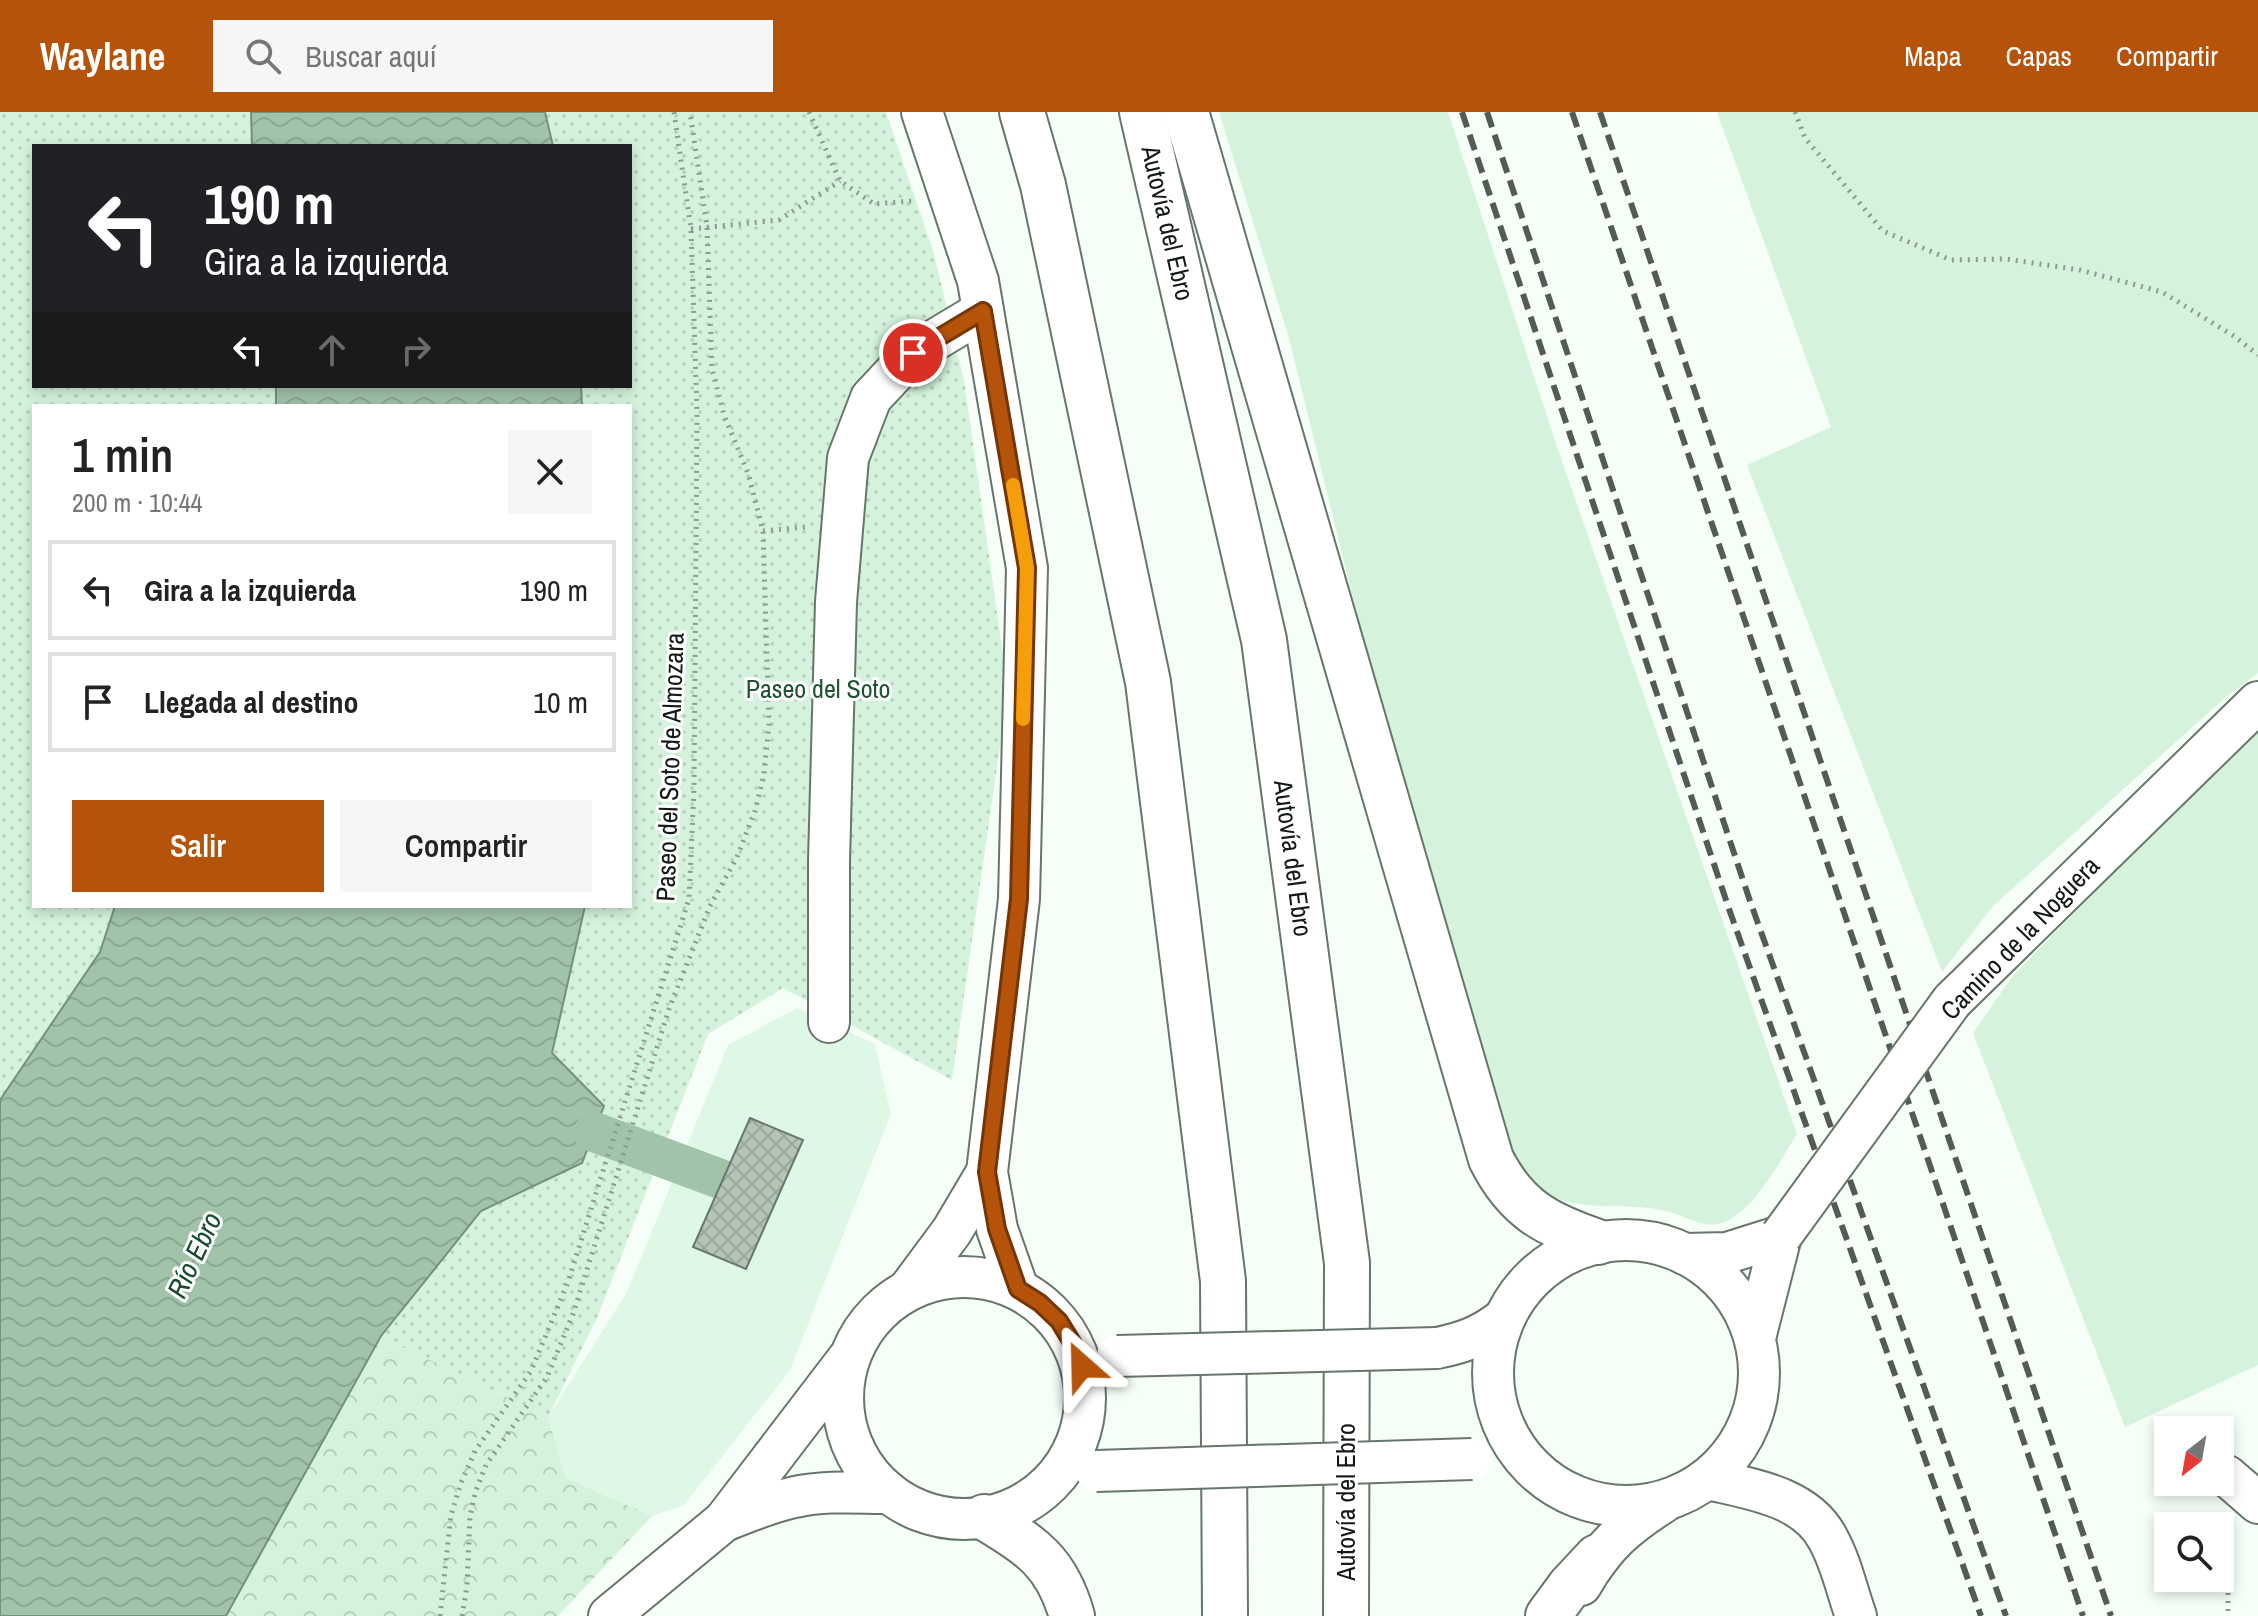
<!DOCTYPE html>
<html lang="es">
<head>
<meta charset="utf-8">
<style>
	body { margin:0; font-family:"Archivo Narrow",sans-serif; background:#f6f6f6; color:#222; height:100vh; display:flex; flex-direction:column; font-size:30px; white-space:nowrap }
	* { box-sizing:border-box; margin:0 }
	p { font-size:26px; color:#767676 }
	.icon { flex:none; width:44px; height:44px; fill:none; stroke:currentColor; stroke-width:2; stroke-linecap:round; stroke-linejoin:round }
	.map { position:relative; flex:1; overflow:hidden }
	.panel { position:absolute; left:32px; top:292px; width:600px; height:504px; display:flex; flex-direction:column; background:#fff; border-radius:0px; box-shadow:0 4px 12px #0003 }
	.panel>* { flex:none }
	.banner { position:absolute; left:32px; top:32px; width:600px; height:244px; border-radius:0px; box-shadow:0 4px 12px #0003; background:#202124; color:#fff; overflow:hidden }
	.needle { width:52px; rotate:211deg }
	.fabs { position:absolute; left:2154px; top:1304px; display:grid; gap:16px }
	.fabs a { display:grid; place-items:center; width:80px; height:80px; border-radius:0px; background:#fff; box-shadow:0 4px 12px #0003; font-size:40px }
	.pin { position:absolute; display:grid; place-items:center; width:68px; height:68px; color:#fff; margin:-34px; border:4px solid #fff; border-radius:50%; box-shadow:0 2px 8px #0007 }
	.me { position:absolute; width:88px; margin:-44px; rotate:335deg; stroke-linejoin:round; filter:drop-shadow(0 0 6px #0008) }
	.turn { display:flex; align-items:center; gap:28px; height:168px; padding:0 40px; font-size:36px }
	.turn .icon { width:104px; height:104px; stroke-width:2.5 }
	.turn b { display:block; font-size:56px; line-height:68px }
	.lanes { display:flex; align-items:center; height:76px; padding:0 40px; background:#0003; justify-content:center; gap:40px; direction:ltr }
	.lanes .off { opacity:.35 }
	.round { display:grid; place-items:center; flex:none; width:84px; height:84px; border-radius:0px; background:#f6f6f6 }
	.head { display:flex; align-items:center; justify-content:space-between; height:136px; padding:0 40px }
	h1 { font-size:48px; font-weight:600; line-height:60px }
	.action { display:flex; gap:16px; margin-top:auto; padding:16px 40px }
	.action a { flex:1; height:92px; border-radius:0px; background:#b45309; color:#fff; font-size:32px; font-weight:600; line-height:92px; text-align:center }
	.action a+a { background:#f6f6f6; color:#222 }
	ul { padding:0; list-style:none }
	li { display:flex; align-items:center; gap:24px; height:100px; margin:0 16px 12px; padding:0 24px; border:4px solid #e0e0e0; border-radius:0px }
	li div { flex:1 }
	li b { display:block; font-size:30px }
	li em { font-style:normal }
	header { display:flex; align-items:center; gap:48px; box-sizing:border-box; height:112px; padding:0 40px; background:#b45309; color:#fff }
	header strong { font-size:38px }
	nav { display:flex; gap:44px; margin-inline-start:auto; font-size:28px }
	.search { width:560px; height:72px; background:#f6f6f6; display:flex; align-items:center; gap:20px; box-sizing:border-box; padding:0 28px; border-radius:0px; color:#767676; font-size:30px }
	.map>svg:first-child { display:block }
	.built { fill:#dff7e5 }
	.green { fill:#d5f2dc }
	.forest { fill:url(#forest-crowns) }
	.park { fill:url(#park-dots) }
	.water { fill:url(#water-waves); stroke:#76907d; stroke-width:2 }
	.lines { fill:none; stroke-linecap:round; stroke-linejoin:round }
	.canal { stroke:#a1c3a9; stroke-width:40 }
	.building { fill:url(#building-cross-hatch); stroke:#69786d; stroke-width:2 }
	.minor-casing { stroke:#67766a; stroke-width:44 }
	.highway-casing { stroke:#67766a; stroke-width:48 }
	.path { stroke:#909892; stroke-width:5; stroke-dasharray:2 6; stroke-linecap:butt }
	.minor { stroke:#fff; stroke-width:40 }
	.highway { stroke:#fff; stroke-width:44 }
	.rail { stroke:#535b55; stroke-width:6; stroke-dasharray:16 8; stroke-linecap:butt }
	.minor-bridge-casing { stroke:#67766a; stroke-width:44; stroke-linecap:butt }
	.minor-bridge { stroke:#fff; stroke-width:40 }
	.route-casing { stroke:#753606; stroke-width:20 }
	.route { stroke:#b45309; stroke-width:14 }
	.slow { stroke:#f59e0b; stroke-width:14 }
	.labels { text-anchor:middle; stroke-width:6; stroke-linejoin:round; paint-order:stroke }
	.street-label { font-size:26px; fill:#131915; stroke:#fff }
	.park-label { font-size:26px; fill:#1d5330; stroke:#fff }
	.water-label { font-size:28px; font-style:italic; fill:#144b28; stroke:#fff }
</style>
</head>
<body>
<header>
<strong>Waylane</strong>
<div class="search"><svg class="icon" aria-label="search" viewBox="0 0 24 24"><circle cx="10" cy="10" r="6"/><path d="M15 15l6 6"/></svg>Buscar aquí</div>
<nav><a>Mapa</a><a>Capas</a><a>Compartir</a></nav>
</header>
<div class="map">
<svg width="2258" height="1504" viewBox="0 0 2258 1504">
	<defs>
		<pattern id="forest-crowns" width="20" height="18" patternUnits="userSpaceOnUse" patternTransform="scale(2)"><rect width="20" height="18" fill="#d5f2dc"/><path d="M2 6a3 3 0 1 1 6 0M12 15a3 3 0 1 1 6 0" fill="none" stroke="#b6cfbc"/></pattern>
		<pattern id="park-dots" width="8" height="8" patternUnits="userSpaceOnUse" patternTransform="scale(2)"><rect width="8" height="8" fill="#d5f2dc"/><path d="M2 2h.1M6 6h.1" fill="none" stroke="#b6cfbc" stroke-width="1.8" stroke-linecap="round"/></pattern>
		<pattern id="water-waves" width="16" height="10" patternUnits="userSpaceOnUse" patternTransform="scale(2)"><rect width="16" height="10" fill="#a1c3a9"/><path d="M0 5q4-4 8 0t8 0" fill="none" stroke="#8aa791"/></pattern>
		<pattern id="building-cross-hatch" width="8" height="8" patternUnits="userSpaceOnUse" patternTransform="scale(2)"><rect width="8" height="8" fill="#b4c4b7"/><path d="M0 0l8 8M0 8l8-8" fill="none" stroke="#9aa89c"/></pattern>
	</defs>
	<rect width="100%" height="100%" fill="#f5fff7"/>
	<path class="built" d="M797,896L875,932L891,1002L790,1258L684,1393L652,1404L566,1366L548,1305L627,1180L728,933Z"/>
	<g class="green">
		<path d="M1219,0H1448L1557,335L1797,1022C1780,1049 1757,1093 1729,1108C1711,1118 1694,1109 1676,1102C1637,1088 1595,1101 1556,1086C1540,1081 1529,1069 1516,1058L1376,580L1289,226Z"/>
		<path d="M1717,0H2258V561L2225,586L1993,794L1942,860L1747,353L1831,315Z"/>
		<path d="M2258,616V1253L2125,1315L1973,921L2012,865L2160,712Z"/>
	</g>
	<path class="forest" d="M381,1224L548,1305L566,1366L652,1404L558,1504H226Z"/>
	<g class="park">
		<path d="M0,0H251L252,34H34V274H276V294H34V794H115L100,840L0,988Z"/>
		<path d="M545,0H886L934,142L964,268L1008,578L952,968L783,876L708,922L597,1206L548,1305L381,1224L481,1099L582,1051L604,994L552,941L585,794H630V294H582L581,274H630V34H553Z"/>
	</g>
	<g class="water">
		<path d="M251,0H545L553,34H252Z"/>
		<path d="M276,274H581L582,294H276Z"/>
		<path d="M115,794H585L552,941L604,994L582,1051L481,1099L381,1224L226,1504H0V988L100,840Z"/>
	</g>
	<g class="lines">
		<path class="canal" d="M594,1020L723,1068"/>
	</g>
	<path class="building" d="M750,1006L803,1028L746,1157L693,1135Z"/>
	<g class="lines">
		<g class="minor-casing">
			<g id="minor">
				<path d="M922,0L978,169L1027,456L1019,787L987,1060L997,1117L1018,1177"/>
				<path d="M1952,889L2258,590"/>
				<path d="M829,910V749L836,490L848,346L871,286L913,241L983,199"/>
				<circle cx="1626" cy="1261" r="133"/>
				<path d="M1685,1142L1727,1141L1781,1124"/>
				<circle cx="964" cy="1286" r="121"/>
				<path d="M909,1177L952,1119L987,1060"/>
				<path d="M1755,1226L1781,1124"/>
				<path d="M1437,1236C1462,1231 1482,1224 1502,1208"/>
				<path d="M2227,1364L2258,1391"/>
				<path d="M1708,1367C1750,1377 1806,1384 1828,1427C1841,1450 1847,1479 1856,1504"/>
				<path d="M724,1409C747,1400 770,1390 795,1385C826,1378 858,1381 889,1381"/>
				<path d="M1581,1473C1604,1433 1626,1414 1664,1390"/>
				<path d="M609,1504L724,1409L847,1248"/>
			</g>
		</g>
		<g class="highway-casing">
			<g id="highway">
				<path d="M1022,0L1043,73L1148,570L1223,1169L1225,1504"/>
				<path id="s1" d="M1142,0L1264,528L1347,1151L1346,1504"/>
				<path d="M1186,0L1491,1047C1516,1097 1547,1113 1598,1130"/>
				<path d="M984,1405C1031,1434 1056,1448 1072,1504"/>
				<path d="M1548,1504L1570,1474L1597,1445"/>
			</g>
		</g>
		<g class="path">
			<path d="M809,0L840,69L874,92L912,89"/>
			<path d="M1795,0L1805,26L1883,119L1951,148L2006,147L2080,158L2162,180L2234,224L2258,243"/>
			<path d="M691,117L779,108L840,69"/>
			<path d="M763,419L806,415"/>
			<path d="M2228,1417V1504"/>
			<path d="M440,1504L451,1403L461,1371L475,1339L531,1259L568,1170L689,787L694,676L697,299L691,117L674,0"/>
			<path d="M462,1504L467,1474L470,1404L476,1378L486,1353L547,1265L573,1202L669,897L710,794L737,745L755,699L764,662L769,612L763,419L748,361L724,303L712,257L707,115L690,0"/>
		</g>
		<use href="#minor" class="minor"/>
		<use href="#highway" class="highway"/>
		<g class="rail">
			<path d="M1462,0L1729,797L1981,1504"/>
			<path d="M1487,0L1750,789L2006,1504"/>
			<path d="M1572,0L2083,1504"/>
			<path d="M1600,0L2111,1504"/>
		</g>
		<g class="minor-bridge-casing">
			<g id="minor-bridge">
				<path d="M1781,1124L1952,889"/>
				<path d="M1117,1244L1437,1236"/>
				<path d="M1096,1359L1472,1347"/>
			</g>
		</g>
		<use href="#minor-bridge" class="minor-bridge"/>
	</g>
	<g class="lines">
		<g class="route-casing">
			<path id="route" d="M913,241L983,199L1027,456L1019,787L987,1060L997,1117L1018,1177L1040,1191L1059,1209L1073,1232L1082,1254"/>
		</g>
		<use href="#route" class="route"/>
		<path class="slow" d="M1013,373L1027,456L1023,607"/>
	</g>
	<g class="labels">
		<g class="street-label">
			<text dy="9" stroke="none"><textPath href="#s1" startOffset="114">Autovía del Ebro</textPath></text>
			<text transform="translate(670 655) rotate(-88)" y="9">Paseo del Soto de Almozara</text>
			<text dy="9" stroke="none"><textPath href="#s1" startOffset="762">Autovía del Ebro</textPath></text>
			<text transform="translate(2020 826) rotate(-46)" y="9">Camino de la Noguera</text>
			<text transform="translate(1346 1390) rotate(-90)" y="9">Autovía del Ebro</text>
		</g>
		<g class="park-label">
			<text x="818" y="586">Paseo del Soto</text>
		</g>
		<g class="water-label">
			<text transform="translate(194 1143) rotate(-65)" y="10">Río Ebro</text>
		</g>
	</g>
</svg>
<div class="fabs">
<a><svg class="needle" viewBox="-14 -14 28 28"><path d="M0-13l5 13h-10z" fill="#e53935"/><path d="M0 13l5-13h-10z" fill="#767676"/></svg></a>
<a><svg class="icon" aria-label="search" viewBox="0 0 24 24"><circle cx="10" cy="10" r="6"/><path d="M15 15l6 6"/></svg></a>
</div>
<div class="pin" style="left:913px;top:241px;background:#d93025"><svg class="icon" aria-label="arrive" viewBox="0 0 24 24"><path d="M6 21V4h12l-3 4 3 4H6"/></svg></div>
<svg class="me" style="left:1082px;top:1254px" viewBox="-20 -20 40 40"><path d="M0-17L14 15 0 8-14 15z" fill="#b45309" stroke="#fff" stroke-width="4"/></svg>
<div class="banner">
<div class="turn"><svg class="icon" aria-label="left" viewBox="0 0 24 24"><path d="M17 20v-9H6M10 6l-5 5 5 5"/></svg><div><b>190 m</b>Gira a la izquierda</div></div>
<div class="lanes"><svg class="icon" aria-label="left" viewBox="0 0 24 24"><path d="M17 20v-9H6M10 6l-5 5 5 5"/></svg><svg class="icon off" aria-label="ahead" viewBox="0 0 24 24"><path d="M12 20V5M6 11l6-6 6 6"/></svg><svg class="icon off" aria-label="right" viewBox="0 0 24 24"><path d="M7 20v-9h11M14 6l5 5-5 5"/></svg></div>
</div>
<section class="panel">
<div class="head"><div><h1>1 min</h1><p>200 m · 10:44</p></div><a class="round"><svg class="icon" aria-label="close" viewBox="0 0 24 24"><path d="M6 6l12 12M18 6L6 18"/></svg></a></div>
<ul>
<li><svg class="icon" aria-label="left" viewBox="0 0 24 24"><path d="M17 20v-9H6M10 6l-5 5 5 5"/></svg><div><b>Gira a la izquierda</b></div><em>190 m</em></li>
<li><svg class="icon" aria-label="arrive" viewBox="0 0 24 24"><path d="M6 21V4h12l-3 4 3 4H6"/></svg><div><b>Llegada al destino</b></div><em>10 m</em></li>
</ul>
<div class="action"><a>Salir</a><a>Compartir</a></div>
</section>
</div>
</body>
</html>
